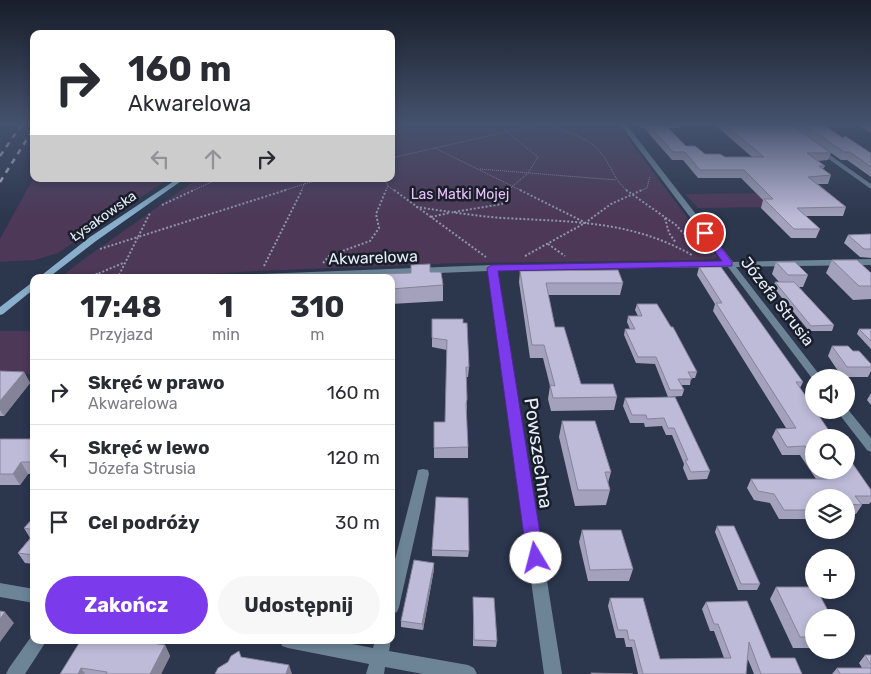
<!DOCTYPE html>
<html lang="pl">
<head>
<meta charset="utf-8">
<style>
	body { margin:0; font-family:Rubik,sans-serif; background:#f7f7f7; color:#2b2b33; height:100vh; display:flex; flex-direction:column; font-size:19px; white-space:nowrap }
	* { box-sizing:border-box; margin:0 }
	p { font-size:16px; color:#7c7c81 }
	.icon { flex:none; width:28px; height:28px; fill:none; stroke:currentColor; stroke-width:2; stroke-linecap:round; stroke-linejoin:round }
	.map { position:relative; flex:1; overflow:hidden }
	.drawer { position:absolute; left:30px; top:274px; width:365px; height:370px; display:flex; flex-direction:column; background:#fff; border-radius:10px; box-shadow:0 2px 8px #0003 }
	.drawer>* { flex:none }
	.top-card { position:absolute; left:30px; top:30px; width:365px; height:152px; border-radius:10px; box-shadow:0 2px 8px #0003; background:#fff; color:#2b2b33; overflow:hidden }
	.tools { position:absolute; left:805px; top:369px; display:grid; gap:10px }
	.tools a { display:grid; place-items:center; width:50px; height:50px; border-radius:50%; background:#fff; box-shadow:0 2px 8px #0003; font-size:25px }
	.pin { position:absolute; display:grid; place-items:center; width:42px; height:42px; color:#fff; margin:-21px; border:2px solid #fff; border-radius:50%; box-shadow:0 1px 5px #0007 }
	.me { position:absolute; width:55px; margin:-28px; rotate:352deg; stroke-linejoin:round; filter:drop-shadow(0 0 4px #0008) }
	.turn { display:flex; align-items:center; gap:18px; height:105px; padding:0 15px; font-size:22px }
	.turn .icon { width:65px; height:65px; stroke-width:2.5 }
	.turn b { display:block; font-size:35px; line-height:42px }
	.lanes { display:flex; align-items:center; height:48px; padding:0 15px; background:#0003; justify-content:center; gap:25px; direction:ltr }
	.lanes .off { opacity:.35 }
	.eta { display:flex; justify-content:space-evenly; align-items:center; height:85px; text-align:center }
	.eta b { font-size:30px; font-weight:700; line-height:35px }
	.button { display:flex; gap:10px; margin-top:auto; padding:10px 15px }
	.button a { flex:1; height:58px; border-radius:30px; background:#7c3aed; color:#fff; font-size:20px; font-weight:700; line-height:58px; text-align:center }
	.button a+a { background:#f7f7f7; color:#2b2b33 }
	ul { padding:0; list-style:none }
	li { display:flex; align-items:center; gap:15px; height:65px; padding:0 15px; border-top:1px solid #e1e1e2 }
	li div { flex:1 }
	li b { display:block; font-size:19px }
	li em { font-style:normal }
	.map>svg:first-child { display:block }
	.green { fill:#4d3857 }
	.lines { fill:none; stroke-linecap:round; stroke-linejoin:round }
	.path-far2 { stroke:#8f97aa; stroke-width:1; stroke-dasharray:1 1; stroke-linecap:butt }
	.path-far1 { stroke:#8f97aa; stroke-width:2; stroke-dasharray:2 2; stroke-linecap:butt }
	.path { stroke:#8f97aa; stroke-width:2.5; stroke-dasharray:2.5 2.5; stroke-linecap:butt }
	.street { fill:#6c8496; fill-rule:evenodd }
	.secondary { fill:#89afcc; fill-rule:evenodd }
	.rail { stroke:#bcc4d5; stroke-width:2.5; stroke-dasharray:5.5 5.5; stroke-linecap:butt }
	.wall { fill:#a3a1bb }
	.shaded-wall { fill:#858398 }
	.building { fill:#bebbd9; stroke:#858398 }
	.route { fill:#7c3aed; stroke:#51269a }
	.labels { text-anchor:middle; stroke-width:5; stroke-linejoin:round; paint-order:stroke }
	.far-park-label { font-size:14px; fill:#e9c1fe; stroke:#191e28 }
	.far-street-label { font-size:14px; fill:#e7eefd; stroke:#191e28 }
	.street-label { font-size:16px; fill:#e7eefd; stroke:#191e28 }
	.near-street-label { font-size:19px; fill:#e7eefd; stroke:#191e28 }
</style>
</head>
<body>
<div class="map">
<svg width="871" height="674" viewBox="0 0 871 674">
	<rect width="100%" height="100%" fill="#2c364d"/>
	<g class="green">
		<path d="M391,124H617L717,257L714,259L695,260L460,263L258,271L159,277H63L68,271L91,254L197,179H391Z"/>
		<path d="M34,177V179H168L58,253L35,260L0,262V239Z"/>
		<path d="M777,193L793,207L698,208L685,194Z"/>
		<path d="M0,331H34V374L0,373Z"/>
	</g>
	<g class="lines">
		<g class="path-far2">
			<path d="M506,124L507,132L538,157L528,173L507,191"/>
			<path d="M546,124C563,131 590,137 601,153C611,165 615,182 628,191"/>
			<path d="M391,130L394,124"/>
			<path d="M435,148L522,191"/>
			<path d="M391,158L541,124"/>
			<path d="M480,169L616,180"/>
			<path d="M385,179L388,186L395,191"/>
			<path d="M192,191L218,179"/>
			<path d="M282,191L321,179"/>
			<path d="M301,191L307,179"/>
			<path d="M386,191L388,186"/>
			<path d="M640,191L647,188L650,176"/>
		</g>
		<g class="path-far1">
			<path d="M394,190L486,257"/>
			<path d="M520,190L584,222"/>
			<path d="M626,190L676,225L683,233L697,240"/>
			<path d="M162,205L194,190"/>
			<path d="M416,207C445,211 474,216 503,218C572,222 630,220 692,255"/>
			<path d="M454,212L502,204L508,190"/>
			<path d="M431,217L449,213"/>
			<path d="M665,218L669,233L676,243"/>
			<path d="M548,244L565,256"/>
			<path d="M100,249L138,237L150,213"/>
			<path d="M525,256L585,223L611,204L642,190"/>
			<path d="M323,263L329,256L370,241L379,228L376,214L386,190"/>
			<path d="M264,266L302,190"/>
			<path d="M95,275L123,263"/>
			<path d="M119,275L138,237L286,190"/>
		</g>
		<g class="path">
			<path d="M87,278L98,274"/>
			<path d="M117,278L119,274"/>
		</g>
		<g class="street">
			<path d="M620,124H626L733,262L871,259V265L736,267L822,378H814V381L728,267L497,270L562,674H544L488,271L316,278H232L236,275L492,265L724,262Z"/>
			<path d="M816,148H820L871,184V189L816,150Z"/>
			<path d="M846,407L871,438V452L867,450L836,410H846Z"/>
			<path d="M423,469L428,470L429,474L399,607L397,612L391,614V575L417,474L418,470Z"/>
			<path d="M0,583L34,589V603L0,597Z"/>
			<path d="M33,634L34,640H47L25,674H6L9,668Z"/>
			<path d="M280,640H331L373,648L375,640H391L389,651L468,665L474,668L477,674H423L385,667L384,674H366L369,664L288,648L282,646Z"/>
		</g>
		<g class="secondary">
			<path d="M177,179H184L96,241L48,278H38L90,237Z"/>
			<path d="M34,281V289L3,314L0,315V307Z"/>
		</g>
		<g class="rail">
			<path d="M0,156L22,124"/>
			<path d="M0,182L34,128"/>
		</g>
	</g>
	<g class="wall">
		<path d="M637,124H681L680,128H668L686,146L705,154L725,157H752L714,124H790L811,139L790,124H871V133L855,124L854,126H826L843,138L871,153V177L847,160H841L831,153L828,160L818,161L825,166L823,169L831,175L828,184H818L846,207L843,216H806L820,229L816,238H791L761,208L763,200L741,178H698L683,160H672L644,128H641Z"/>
		<path d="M871,234V258L860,257L844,243L848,235Z"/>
		<path d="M832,260L871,286V299L853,300L826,273Z"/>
		<path d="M776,262L808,275L803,287H799L834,325L832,331H809L773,287L775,282H779L772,274Z"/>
		<path d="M699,267L803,382L800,388L814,438V470H846L871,490V502L869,504H861L862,505L856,514L846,513V498H814V519H779L770,503L754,500L747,488L751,479H816L800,455H782L772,437L776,429L786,428L713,311L715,304L697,275Z"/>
		<path d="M520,271L623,283L620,295H548L555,327L581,384L617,397L614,410L551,411L548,399L550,386L543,358H530L519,282Z"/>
		<path d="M391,278L443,285V301L391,304Z"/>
		<path d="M637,304L671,327L697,372L695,378H691L690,385H681L684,390L682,396L668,397L655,364L636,363L624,335L625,329H630L627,322L628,316H638L635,310Z"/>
		<path d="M432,319L469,367L468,377H466L467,409L466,412L468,447V458H434V422H445L447,350L432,347Z"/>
		<path d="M859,329H871V349L857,334Z"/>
		<path d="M832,346L853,351L871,364V371L868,377H842L828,356Z"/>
		<path d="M0,371L24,372L30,383L4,416H0Z"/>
		<path d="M871,393V405L867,400Z"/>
		<path d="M675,397L710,471L707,479L688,480L683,468L684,464L672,435H666L662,426L645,427L644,423H630L623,406L625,398Z"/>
		<path d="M562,421L611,472L608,483L610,490L606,505L575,506L559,437Z"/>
		<path d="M0,439H34V474H28L20,485H0Z"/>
		<path d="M34,517V564L25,563L18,553L30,538L24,528Z"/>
		<path d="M717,526L760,584L757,590H738L715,532Z"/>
		<path d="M582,530L633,569L629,581H588L579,542Z"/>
		<path d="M432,550L469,551L468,557L432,556Z"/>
		<path d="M434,563V569L423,630L401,627V621Z"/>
		<path d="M776,587L814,618V648H793L770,599Z"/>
		<path d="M473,597L497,641L496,647L473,646Z"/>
		<path d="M610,598L660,659L724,658L714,631H710L702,609L706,602L771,658L802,674H754L747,657L746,674H638L632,647H626L624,638H616L608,606Z"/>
		<path d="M165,645L170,656L161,674H60Z"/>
		<path d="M865,655H871V674H832L837,668H862L859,663Z"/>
	</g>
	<g class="shaded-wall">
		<path d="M24,372L30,383L4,416L0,410V401Z"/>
		<path d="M21,462L28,474L20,485L13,474Z"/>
		<path d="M434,563V569L423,630L422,624Z"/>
		<path d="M5,612L14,623L0,642V619Z"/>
		<path d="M165,645L170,656L161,674H150Z"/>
		<path d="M289,665L292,674H286Z"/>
		<path d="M81,668L85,674H78Z"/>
	</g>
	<g class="building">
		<path d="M648,124H664L686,146H695L705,154H720L725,157H764L724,124H790L831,153H807L825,166H819L831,175L808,177L846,207L797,208L820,229H794L764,199H773L744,170H700L685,152H673Z"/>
		<path d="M803,124H822L843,138L845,136L871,153V167L850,152H844Z"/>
		<path d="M871,234V249H864L848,235Z"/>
		<path d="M832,260H857L871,273V286H859Z"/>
		<path d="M776,262H795L808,275H788Z"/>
		<path d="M430,264V272H441L443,285L391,289V278H378V274L411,273V265Z"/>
		<path d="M699,267H721L803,382H796L814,408V410H815L834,438H814V460L805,446L787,447L776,429L796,428L716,303H722Z"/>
		<path d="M618,270L623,283H546L555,327H564L581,384H613L617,397L553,398L550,385L555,386L544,345H532L520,271Z"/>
		<path d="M775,282H794L834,325L811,326Z"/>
		<path d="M637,304H657L671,327H673L697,372H688L692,379H678L684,390H670L656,357H638L625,329H635L628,316H642Z"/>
		<path d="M432,319H463V323H467L469,367H466L467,399L466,404L468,447L434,448V422H445L447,340L432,338Z"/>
		<path d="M859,329H871V341Z"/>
		<path d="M832,346H848L853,351H859L871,364V367H847Z"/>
		<path d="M0,371L24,372L0,401Z"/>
		<path d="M675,397L710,471L691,472L685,460H688L674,428H668L664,418L647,419L646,415H632L625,398Z"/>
		<path d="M562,421H595L611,472H605L610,490H578Z"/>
		<path d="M0,439H34V462H21L13,474H0Z"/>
		<path d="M846,454L871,490V496H855L862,505L846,504V498H814V510H784L774,494L758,491L751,479H827L821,470H846Z"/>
		<path d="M436,497L468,498L469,551L432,550Z"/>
		<path d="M34,517V530L24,528Z"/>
		<path d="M717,526H734L760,584H741Z"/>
		<path d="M582,530H621L633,569L590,570Z"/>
		<path d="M34,534V555L18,553Z"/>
		<path d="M414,560L434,563L422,624L401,621Z"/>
		<path d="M776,587H814V590H817L832,618H814V637H800Z"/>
		<path d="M473,597L494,598L497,641L474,640Z"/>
		<path d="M610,598H643L660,659L731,658L718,624H714L706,602L747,601L771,658H795L802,674H761L749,642L746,674H643L634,640H629L627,630H618Z"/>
		<path d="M0,611L5,612L0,619Z"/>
		<path d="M81,640H132L165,645L150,674H106L107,672L81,668L78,674H60Z"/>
		<path d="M239,651L241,657L289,665L286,674H215L218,668L228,662L231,656Z"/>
		<path d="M865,655H871V665Z"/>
		<path d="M837,668H871V674H840Z"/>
		<path d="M591,673L633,674H591Z"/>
	</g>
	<linearGradient id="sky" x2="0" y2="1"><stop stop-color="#181e2a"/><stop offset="0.57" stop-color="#45526d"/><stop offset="1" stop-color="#45526d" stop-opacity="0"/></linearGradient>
	<rect width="871" height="218" fill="url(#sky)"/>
	<path class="route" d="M705,230L709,231L732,262V266L498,271L544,558L541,563L536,565L530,563L527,558L487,268L492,265L722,261L701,233Z"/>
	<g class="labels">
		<g class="far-park-label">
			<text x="460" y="199">Las Matki Mojej</text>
		</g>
		<g class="far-street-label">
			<text transform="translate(103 216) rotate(-35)" y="5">Łysakowska</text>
		</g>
		<g class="street-label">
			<text transform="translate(373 257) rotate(-2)" y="6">Akwarelowa</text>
			<text transform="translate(778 301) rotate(52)" y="6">Józefa Strusia</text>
		</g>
		<g class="near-street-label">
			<text transform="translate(539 453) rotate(82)" y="7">Powszechna</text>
		</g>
	</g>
</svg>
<div class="tools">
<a><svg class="icon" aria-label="sound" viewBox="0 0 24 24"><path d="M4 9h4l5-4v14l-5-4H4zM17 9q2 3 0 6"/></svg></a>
<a><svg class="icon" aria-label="search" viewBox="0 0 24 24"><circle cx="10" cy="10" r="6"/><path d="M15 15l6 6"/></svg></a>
<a><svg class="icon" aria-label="layers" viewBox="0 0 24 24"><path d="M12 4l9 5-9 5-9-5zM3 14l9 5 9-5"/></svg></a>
<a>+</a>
<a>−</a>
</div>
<div class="pin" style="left:705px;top:233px;background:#d93025"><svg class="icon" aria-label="arrive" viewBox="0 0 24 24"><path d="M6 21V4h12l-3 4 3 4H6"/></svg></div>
<svg class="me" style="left:536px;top:558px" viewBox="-20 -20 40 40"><circle r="19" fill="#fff"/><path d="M0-13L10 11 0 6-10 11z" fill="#7c3aed"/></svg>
<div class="top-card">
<div class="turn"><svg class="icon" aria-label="right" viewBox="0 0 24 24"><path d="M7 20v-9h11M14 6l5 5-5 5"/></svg><div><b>160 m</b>Akwarelowa</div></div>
<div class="lanes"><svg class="icon off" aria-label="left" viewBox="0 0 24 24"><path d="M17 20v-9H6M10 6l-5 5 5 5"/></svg><svg class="icon off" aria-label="ahead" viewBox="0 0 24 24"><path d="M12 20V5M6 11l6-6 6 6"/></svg><svg class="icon" aria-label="right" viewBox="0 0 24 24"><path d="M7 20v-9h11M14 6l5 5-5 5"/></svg></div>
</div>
<section class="drawer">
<div class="eta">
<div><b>17:48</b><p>Przyjazd</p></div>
<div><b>1</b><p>min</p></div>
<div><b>310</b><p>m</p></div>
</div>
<ul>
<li><svg class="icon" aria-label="right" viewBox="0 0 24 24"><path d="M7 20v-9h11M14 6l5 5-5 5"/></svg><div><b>Skręć w prawo</b><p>Akwarelowa</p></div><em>160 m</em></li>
<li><svg class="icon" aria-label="left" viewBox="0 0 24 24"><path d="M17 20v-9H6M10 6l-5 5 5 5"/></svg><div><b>Skręć w lewo</b><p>Józefa Strusia</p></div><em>120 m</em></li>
<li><svg class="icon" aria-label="arrive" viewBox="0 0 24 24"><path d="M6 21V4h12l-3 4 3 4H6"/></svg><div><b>Cel podróży</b></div><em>30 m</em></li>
</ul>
<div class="button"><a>Zakończ</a><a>Udostępnij</a></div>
</section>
</div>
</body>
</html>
